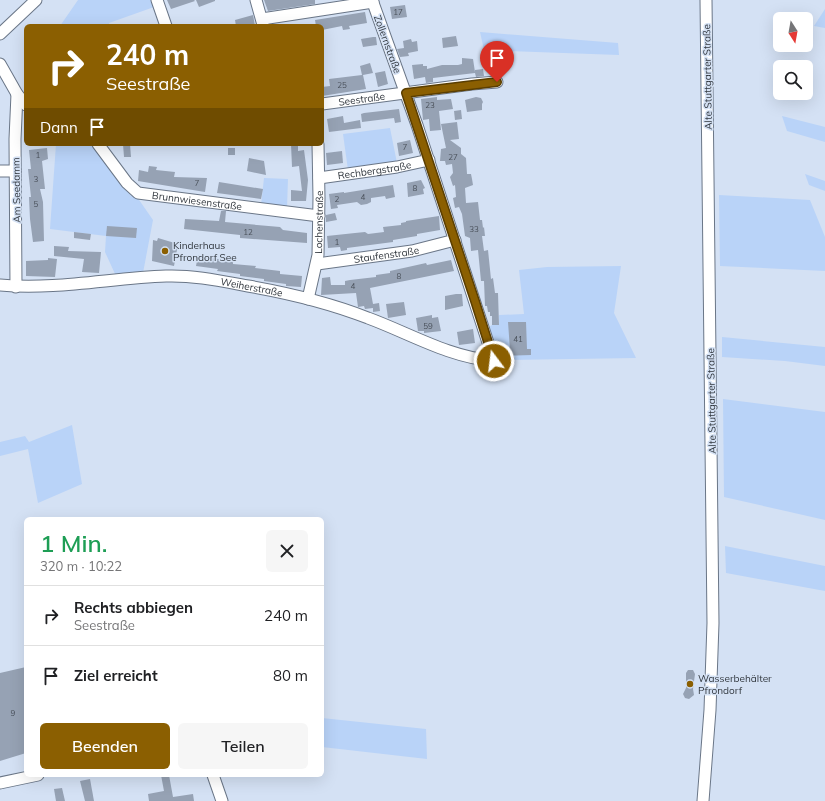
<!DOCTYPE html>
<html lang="de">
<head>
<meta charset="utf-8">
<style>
	body { margin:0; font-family:Mulish,sans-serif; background:#f6f6f6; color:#202124; height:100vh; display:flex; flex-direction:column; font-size:15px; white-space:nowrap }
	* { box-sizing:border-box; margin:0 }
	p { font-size:13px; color:#757577 }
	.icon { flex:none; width:22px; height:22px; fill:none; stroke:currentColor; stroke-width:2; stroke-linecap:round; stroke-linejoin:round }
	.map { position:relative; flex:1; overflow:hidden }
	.drawer { position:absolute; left:24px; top:517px; width:300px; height:260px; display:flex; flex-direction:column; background:#fff; border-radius:6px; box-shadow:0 4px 16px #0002 }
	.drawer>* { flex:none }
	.top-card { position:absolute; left:24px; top:24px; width:300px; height:122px; border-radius:6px; box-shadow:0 4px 16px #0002; background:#8b5f01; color:#fff; overflow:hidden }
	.needle { width:26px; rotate:169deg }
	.fabs { position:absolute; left:773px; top:12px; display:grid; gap:8px }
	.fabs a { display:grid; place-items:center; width:40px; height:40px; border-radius:6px; background:#fff; box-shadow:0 4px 16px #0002; font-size:20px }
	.pin { position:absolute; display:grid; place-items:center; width:34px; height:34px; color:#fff; margin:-41px -17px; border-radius:50% 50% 50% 0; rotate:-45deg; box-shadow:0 0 4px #0007 }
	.pin .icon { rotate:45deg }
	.me { position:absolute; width:44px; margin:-22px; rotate:345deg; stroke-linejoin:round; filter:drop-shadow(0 0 3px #0008) }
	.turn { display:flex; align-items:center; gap:14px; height:84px; padding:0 16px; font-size:18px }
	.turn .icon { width:52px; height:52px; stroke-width:2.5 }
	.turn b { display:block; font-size:28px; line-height:34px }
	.then { display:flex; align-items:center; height:38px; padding:0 16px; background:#0003; gap:8px; font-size:15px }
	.round { display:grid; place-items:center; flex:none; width:42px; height:42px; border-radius:6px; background:#f6f6f6 }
	.summary { display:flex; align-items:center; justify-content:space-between; height:68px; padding:0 16px }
	h1 { font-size:24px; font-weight:600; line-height:30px; color:#1e9e55 }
	.button { display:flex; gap:8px; margin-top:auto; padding:8px 16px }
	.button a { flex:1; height:46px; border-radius:6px; background:#8b5f01; color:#fff; font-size:16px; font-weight:600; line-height:46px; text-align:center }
	.button a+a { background:#f6f6f6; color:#202124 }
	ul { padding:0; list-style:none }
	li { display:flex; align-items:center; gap:12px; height:60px; padding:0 16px; border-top:1px solid #e0e0e0 }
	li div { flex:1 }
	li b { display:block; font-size:15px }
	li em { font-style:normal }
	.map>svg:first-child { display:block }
	.green { fill:#b9d3f8 }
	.building { fill:#96a2b4 }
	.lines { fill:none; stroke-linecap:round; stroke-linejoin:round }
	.minor-casing { stroke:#6a7687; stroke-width:13 }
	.minor { stroke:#fff; stroke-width:11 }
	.route-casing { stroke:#5a3e01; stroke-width:10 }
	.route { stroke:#8b5f01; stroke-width:7 }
	.poi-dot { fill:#8b5f01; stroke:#d4e1f4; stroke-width:1.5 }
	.labels { text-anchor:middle; stroke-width:3; stroke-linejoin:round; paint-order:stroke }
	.number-label { font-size:8px; fill:#4a515b }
	.street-label { font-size:10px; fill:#30363d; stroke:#d4e1f4 }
	.poi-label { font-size:10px; fill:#30363d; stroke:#d4e1f4; text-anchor:start }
</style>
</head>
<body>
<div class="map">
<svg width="825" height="801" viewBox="0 0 825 801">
	<rect width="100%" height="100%" fill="#d4e1f4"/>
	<g class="green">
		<path d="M78,0H152L154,7L109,23L110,26H60Z"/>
		<path d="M825,9V28L814,26Z"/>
		<path d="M480,32L618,43L619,55L484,50Z"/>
		<path d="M782,116L825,127V142L787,131Z"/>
		<path d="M390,128L397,163L348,170L343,134Z"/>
		<path d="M56,144H93L131,196L137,197L153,220L143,273L116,276L105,252L106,236L50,229Z"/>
		<path d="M805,174L825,181V191L809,185Z"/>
		<path d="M264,178L288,179L287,208L261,205Z"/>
		<path d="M719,195L810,200L825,237V271L720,266Z"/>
		<path d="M621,266L614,313L636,358L500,360L498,358L488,328L492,325H499V315L524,314L519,270L547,267Z"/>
		<path d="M722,337L825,347V366L785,361L722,357Z"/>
		<path d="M723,399L825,412V520L724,497Z"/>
		<path d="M72,425L82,484L38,503L28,449L0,456V442L25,436L29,442Z"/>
		<path d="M725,546L825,566V591L726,573Z"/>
		<path d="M322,718L426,729L427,759L322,747Z"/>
	</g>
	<g class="building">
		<path d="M167,0H194L195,1L171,9Z"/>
		<path d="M196,0H215V1L199,7Z"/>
		<path d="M264,0H315V4L268,11Z"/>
		<path d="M405,5L407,17L392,19L390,7Z"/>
		<path d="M365,12L367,23L349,26L350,29L343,30L342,26L322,30V26H316L315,20Z"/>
		<path d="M253,15L255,26H236L235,20Z"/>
		<path d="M456,36L458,46L443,48L442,38Z"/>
		<path d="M373,37H376L377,45L363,47L361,39Z"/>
		<path d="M411,39L412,42L417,41L418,51L408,53L409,56L400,57L397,49L404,48L403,41Z"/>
		<path d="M462,58L473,59L475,72V70L483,69L484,76L476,77L475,73L433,78V82L426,83L425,77L414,79L412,65L423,64V66H427V69L442,65H458L462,64Z"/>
		<path d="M370,63L373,73L363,75L366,89L322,96V87L330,86L329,79L362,75L360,66Z"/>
		<path d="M385,71L388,84L378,87L375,73Z"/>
		<path d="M437,97V100L451,99L453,109L439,111L441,130L430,131L429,119L423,120L421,99Z"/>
		<path d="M476,97L481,98L483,102L482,104V110L467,112L465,100Z"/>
		<path d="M399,109L401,122L395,123L394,118L362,122L361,114L364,113Z"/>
		<path d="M461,110L462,119L455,120L454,111Z"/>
		<path d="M343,116L344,123L360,120L361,128L329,132L327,119Z"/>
		<path d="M457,122L459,139L450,140L461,148V154L466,158L467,174H471L472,179L473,185L465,188L466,203L478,202L480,220H482L483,228L484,227L485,236H482L484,251L488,250L491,279L493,278L495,293H498L499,325H492V316H490V312H488L487,306H485L484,281H481L478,250L471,251L470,238L465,236L462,214L459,207L455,208L453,198L456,197L455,185L453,186L450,177L453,173L452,164L446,165L445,161H440L441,149L446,148L441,124Z"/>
		<path d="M410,140L413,153L399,156L397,143Z"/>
		<path d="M123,144H130L131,157H124Z"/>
		<path d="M291,144H298V151L304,150L308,180L306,201H291V190L302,191L299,166L292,167Z"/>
		<path d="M47,148L48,159L42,161L45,189H40L43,202L44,241L33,242L30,219L29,197H31L28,169H31L29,150Z"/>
		<rect x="228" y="148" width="7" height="7"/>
		<path d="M342,151L343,163L327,165L326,153Z"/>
		<path d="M249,158L264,161L266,175L247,171Z"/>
		<path d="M149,166L157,167L156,170L175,172L174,177L207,178L205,192L138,181L139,170L148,172Z"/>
		<path d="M421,180L425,188L423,189L424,194L408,197L407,183Z"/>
		<path d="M219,182L263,189L261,199L217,193Z"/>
		<path d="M393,185L395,197L386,199L385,196L371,198V202L367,204L361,205L357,202L337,205L338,208L331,209L329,194L344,192V193Z"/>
		<path d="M221,211H226L225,222L280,227L283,230L307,233V243L240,238V235L184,229L185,219L219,221Z"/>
		<path d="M335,213L337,220L326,222V215Z"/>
		<path d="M439,216L440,230L417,234V236L393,240V242L347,248V250L341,251L340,247L328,248L327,236L355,233L365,232L368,234L384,232L383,227L401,225V223L406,222V221Z"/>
		<path d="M107,226L137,228L136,238L106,236Z"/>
		<path d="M74,232L91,234L90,240L74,238Z"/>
		<path d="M158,238L178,244L174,266L152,261L153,240L157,241Z"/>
		<path d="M54,246L69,247L68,251L101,252L99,273L82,272L84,259L54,256Z"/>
		<path d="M198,255L233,262V264L256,266L255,268L280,271V274L302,276L301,287L286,286V284L264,281V279L240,276V274L217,271L218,269L196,266Z"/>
		<path d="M48,258L57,259L55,277L26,276V261L48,260Z"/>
		<path d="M451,260L454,271L370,288L373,304L379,303L380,311L373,312V308L365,309L364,306L358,307L356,293L321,295L322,278L330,277L331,285H345V281L350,280L376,277V275L390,273V271L426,263L427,265Z"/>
		<path d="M456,294H462L463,306L445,310V296Z"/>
		<path d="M404,302L406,315L388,318L386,304Z"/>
		<path d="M432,315V318L438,317L441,331L424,333V331H418L416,318Z"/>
		<path d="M508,322H526L527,349H531V355L500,356L498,351L510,350Z"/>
		<path d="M473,329L475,343L459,345L457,332Z"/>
		<path d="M26,667V753L0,761V673Z"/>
		<path d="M688,670H693L695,674L693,689L694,695L689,699L685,698L683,694L686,688V673Z"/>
		<path d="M161,775H169L173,797L193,794L194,801H149L148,794L164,791Z"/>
		<path d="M90,779L94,801H85L80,781Z"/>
		<path d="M62,788L65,801H56L54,789Z"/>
	</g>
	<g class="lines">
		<g class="minor-casing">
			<g id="minor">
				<path d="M157,0L166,26"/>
				<path d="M256,0L263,25"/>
				<path d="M262,19L373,2"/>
				<path d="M0,34L36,0"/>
				<path d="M0,64L17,94L26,105"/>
				<path id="s1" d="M322,104L472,84L497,82"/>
				<path id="s2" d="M98,144L127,183L138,193L319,216"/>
				<path d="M0,171H15"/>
				<path id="s3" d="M319,178L397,167L429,160"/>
				<path id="s4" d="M317,264L412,251L455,240"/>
				<path id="s5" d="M0,285C56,290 111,278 166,276C193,275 221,281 248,286C288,293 330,303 368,318C409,333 448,357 494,361L417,125L372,0"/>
				<path d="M16,287L15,139L17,94"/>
				<path id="s6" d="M308,299L318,255L319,198L318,144"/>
				<path d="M213,775L222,801"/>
				<path d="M0,783L38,775"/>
				<path d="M703,801L710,710L713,623L706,0"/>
			</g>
		</g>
		<use href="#minor" class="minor"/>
	</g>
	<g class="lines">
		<g class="route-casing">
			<path id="route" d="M494,361L475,301L406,93L497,82"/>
		</g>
		<use href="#route" class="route"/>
	</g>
	<g class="poi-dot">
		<circle cx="165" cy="251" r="4"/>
		<circle cx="690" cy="684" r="4"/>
	</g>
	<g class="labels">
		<g class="number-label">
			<text x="398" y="15">17</text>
			<text x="342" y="88">25</text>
			<text x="430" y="108">23</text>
			<text x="405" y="150">7</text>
			<text x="38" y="158">1</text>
			<text x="453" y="160">27</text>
			<text x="36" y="182">3</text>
			<text x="197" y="186">7</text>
			<text x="415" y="191">8</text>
			<text x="363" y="200">4</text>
			<text x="337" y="202">2</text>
			<text x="36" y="207">5</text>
			<text x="474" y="232">33</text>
			<text x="248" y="235">12</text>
			<text x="337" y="245">1</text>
			<text x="399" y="279">8</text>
			<text x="353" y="289">4</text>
			<text x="428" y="329">59</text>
			<text x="518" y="342">41</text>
			<text x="13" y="716">9</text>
		</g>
		<g class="street-label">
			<text transform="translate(388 44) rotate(70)" y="4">Zollernstraße</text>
			<text transform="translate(707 77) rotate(-91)" y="4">Alte Stuttgarter Straße</text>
			<text dy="4" stroke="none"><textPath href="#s1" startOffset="40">Seestraße</textPath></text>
			<text dy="4" stroke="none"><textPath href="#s3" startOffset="56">Rechbergstraße</textPath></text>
			<text transform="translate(16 190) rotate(-91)" y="4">Am Seedamm</text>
			<text dy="4" stroke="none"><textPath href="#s2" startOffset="123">Brunnwiesenstraße</textPath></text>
			<text dy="4" stroke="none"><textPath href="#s6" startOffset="78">Lochenstraße</textPath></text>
			<text dy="4" stroke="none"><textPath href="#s4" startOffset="70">Staufenstraße</textPath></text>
			<text dy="4" stroke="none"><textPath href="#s5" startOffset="253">Weiherstraße</textPath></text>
			<text transform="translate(711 401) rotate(-91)" y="4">Alte Stuttgarter Straße</text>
		</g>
		<g class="poi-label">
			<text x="173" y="249">Kinderhaus<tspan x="173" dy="12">Pfrondorf See</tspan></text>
			<text x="698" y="682">Wasserbehälter<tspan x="698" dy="12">Pfrondorf</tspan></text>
		</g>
	</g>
</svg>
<div class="fabs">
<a><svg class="needle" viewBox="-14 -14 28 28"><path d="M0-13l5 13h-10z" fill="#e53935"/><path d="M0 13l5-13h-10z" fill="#757577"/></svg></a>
<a><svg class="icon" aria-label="search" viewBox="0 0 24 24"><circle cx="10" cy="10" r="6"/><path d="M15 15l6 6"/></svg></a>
</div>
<div class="pin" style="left:497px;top:82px;background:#d93025"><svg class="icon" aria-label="arrive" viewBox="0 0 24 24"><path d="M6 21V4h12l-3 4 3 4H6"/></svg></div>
<svg class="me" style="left:494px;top:361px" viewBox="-20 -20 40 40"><circle r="17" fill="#8b5f01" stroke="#fff" stroke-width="3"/><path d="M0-11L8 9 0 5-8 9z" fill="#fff"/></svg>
<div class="top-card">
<div class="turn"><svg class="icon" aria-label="right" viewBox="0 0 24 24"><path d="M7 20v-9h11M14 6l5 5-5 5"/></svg><div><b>240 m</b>Seestraße</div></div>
<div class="then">Dann<svg class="icon" aria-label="arrive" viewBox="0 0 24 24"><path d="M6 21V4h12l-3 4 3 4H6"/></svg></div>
</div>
<section class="drawer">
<div class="summary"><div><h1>1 Min.</h1><p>320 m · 10:22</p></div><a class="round"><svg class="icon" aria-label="close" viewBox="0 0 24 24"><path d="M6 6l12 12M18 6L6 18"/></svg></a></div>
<ul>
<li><svg class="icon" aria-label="right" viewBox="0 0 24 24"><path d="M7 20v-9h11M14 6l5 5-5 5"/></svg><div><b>Rechts abbiegen</b><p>Seestraße</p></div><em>240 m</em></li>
<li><svg class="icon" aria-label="arrive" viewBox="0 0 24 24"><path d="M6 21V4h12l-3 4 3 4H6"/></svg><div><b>Ziel erreicht</b></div><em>80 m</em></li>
</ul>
<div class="button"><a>Beenden</a><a>Teilen</a></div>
</section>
</div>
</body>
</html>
